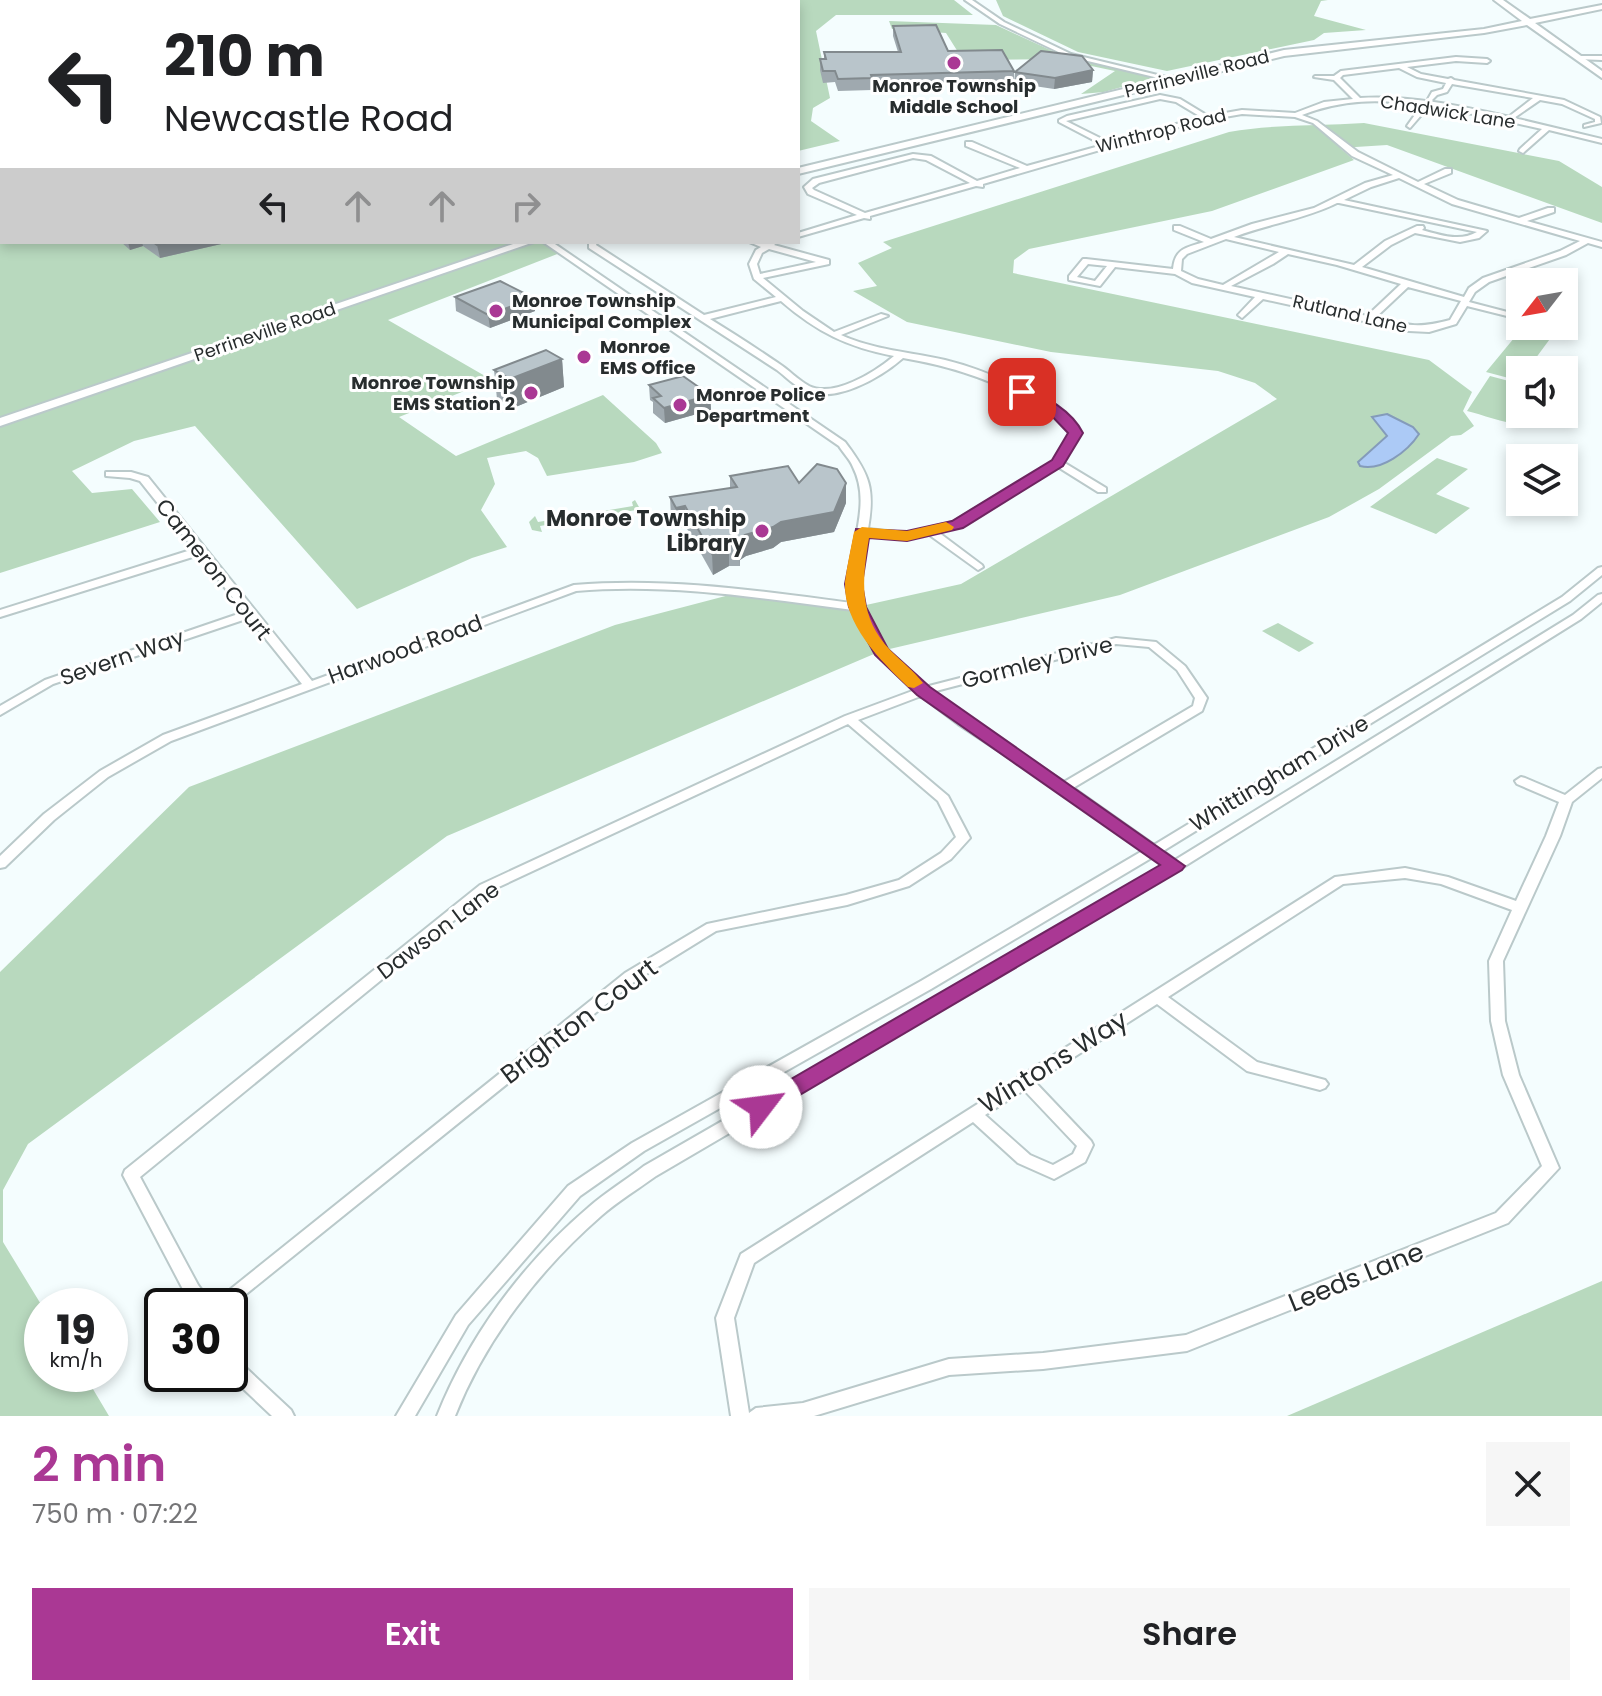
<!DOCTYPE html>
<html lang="en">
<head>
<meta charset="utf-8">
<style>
	body { margin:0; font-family:Poppins,sans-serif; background:#f6f6f6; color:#202124; height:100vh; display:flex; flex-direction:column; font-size:30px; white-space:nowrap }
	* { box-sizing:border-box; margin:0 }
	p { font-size:26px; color:#757577 }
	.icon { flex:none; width:44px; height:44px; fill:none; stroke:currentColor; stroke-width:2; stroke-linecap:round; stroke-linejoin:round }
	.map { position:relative; height:1416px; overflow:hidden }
	.side { display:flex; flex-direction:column; background:#fff; flex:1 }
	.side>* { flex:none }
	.hud { position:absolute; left:0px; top:0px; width:800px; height:244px; box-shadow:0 4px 12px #0003; background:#fff; color:#202124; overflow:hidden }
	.needle { width:52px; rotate:239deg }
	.buttons { position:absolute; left:1506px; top:268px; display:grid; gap:16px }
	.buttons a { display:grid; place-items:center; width:72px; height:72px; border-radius:0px; background:#fff; box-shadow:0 4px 12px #0003; font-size:40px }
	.speed { position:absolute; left:24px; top:1288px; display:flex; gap:16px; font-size:40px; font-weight:700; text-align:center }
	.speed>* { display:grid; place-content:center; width:104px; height:104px; border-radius:50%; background:#fff; box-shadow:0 4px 12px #0003; line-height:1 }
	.speed small { font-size:20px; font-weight:400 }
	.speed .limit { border:4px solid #111; border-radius:12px; background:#fff; color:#111 }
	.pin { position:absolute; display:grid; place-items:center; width:68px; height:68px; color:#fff; margin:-34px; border-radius:16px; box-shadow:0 4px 12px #0006 }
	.me { position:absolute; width:88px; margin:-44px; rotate:60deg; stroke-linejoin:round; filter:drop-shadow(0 0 6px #0008) }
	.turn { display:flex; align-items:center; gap:28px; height:168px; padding:0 32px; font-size:36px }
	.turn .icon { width:104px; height:104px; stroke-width:2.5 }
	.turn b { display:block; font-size:56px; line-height:68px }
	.lanes { display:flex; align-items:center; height:76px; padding:0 32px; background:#0003; justify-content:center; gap:40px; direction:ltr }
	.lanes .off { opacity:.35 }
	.round { display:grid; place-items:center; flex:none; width:84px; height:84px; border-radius:0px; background:#f6f6f6 }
	.head { display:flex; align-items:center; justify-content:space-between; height:136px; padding:0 32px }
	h1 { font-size:48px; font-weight:600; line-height:60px; color:#aa3894 }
	.primary-button { display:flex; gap:16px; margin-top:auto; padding:16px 32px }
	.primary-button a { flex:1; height:92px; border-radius:0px; background:#aa3894; color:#fff; font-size:32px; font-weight:600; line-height:92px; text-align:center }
	.primary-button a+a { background:#f6f6f6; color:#202124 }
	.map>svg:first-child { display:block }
	.green { fill:#b8d9be }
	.water { fill:#accaf6; stroke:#849bba; stroke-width:2 }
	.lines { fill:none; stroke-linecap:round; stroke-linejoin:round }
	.minor-casing { stroke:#bac9ca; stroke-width:4 }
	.tertiary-casing { stroke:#bac9ca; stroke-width:4 }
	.minor { fill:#fff; fill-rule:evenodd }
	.tertiary { fill:#fff; fill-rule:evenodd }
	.wall { fill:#9fa9af }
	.shaded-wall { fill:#828a8e }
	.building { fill:#b9c5cb; stroke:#828a8e; stroke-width:2 }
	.route { fill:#aa3894; stroke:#6e2460; stroke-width:2 }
	.slow { fill:#f59e0b }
	.poi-dot { fill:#aa3894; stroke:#fff; stroke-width:3 }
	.labels { text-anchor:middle; stroke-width:6; stroke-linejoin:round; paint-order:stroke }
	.far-street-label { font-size:18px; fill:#282d2e; stroke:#fff }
	.far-poi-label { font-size:18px; font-weight:bold; fill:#282d2e; stroke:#fff; text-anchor:start }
	.poi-label { font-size:22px; font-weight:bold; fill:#282d2e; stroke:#fff; text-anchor:end }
	.street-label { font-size:22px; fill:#282d2e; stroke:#fff }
	.near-street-label { font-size:26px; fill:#282d2e; stroke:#fff }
</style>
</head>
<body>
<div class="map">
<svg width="1602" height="1416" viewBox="0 0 1602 1416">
	<rect width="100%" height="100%" fill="#f4fdfe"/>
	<g class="green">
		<path d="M0,0L175,2H2V242H552L565,251L388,320L492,380L399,417L456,456L603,395L656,443L662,453L634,462L547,476L538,458L526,451L487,458L495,484L481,510L507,547L472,558L357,609L195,426L134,441L72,471L92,493L132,489L160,522L0,573Z"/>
		<path d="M195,0H954L973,15H836L816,31L830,98L813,108L811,121L840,141L798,151V2Z"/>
		<path d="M996,0H1328L1321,1L1314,16L1366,30L1324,33L1314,40L1167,71L1078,52L1003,16Z"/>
		<path d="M889,21L996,25L1059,54L1154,78L1104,92L1081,94L1115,71L1058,59L963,60L946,33L892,29Z"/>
		<path d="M1364,123L1559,161L1602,187V223L1387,145L1340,148L1354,160L1212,211L1029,249L1014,260L1013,273L1429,360L1472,392L1463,411L1474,426L1461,435L1451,436L1379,489L1329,517L1120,595L881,651L447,836L28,1144L3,1190V1242L42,1306V1374H84L109,1416H0V972L189,787L615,625L737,593L857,607L961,584L1277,399L1255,383L1218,371L1051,352L907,322L853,291L877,286L858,263L892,248L883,242L1229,132C1274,124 1318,126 1364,123Z"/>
		<path d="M1524,326L1558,328L1527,370H1520V381L1486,372Z"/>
		<path d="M1490,376L1520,384V414H1543C1528,435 1489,416 1467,411Z"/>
		<path d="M1437,458L1468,469L1436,494L1470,508L1436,534L1370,507Z"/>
		<path d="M635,500L643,514L638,515L636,510L540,526L542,532L532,530L529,522L535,516L538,522L633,506L632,502Z"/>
		<path d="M1278,623L1314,643L1299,652L1262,631Z"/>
		<path d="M1602,1281V1416H1287Z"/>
	</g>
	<path class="water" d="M1387,414L1413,427L1419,434C1408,451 1381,472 1360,466L1358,462L1387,436L1372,417Z"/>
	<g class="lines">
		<g class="minor-casing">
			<g id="minor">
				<path d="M184,0H191L193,2H186Z"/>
				<path d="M965,0H972L1004,22L1071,54L1174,79L1171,81L1067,56L1000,24Z"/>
				<path d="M1578,56H1602V60L1576,59V57Z"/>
				<path d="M1456,57L1487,59L1490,61L1487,63L1456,61L1407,67L1421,74L1448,79L1451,78L1454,80L1564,100L1600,117L1601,123L1584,127V125L1595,122V119L1562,104L1540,100L1514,118L1602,139V143L1549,130L1523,153L1519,151L1520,149L1542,129L1489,117L1429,106L1410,128L1407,126L1422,105C1378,99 1344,99 1302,115L1317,121L1358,152L1418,182L1445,169H1451V173L1424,184L1458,200L1519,218L1548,208H1554V212L1527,221L1602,242V247L1588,243L1566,255L1489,282L1475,292L1469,302L1515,314V318L1467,306L1456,324L1429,332L1409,331L1263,299L1242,318L1238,315L1255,297L1192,283L1175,274L1115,267L1100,286L1069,280V276L1083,259H1086L1173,269C1175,248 1186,248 1204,242L1174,230V226H1180L1211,239L1252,224L1314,208L1365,183L1393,175L1352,156L1313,123L1295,117L1242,114L1196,122L983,184V187L976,186L870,216V219L864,218L798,237V233L857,215L808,194L804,187L813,179L913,154L931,156L977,181L1020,168L966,146V142H972L1027,166L1103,145L1059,122V120L1067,116L1160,95L1180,99L1208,116L1242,110L1295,113L1324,102L1353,99L1334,80L1314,77L1315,76H1334L1341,71ZM1399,68L1417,77L1446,83L1443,89L1432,92L1428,99L1431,101L1437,95L1447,92L1452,84L1533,98L1511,115L1510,117C1461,106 1410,95 1360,98L1340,78L1343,75ZM1160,99L1176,102L1201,117L1110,143L1066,121ZM913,158L926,160L970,183L865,213L814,190L812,188L819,183ZM1399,178L1452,204L1580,241L1560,251L1483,278L1469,288L1464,297L1362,267L1391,245L1415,233L1460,242L1479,238L1487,231L1344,200L1371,187ZM1337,203H1339L1477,232C1460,242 1440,235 1422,230L1424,228L1423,226H1417L1385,241L1354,265L1234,237C1268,224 1305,219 1337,203ZM1226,239L1279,252L1223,285L1198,279L1181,271L1182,259L1187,254ZM1288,254L1337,265L1401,284L1367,316L1231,286L1273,264ZM1088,264L1107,266L1095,281L1077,277ZM1408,287L1461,301L1450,320C1418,329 1406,325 1375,318Z"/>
				<path d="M543,242H552L845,442C870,475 875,489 868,529L907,533L953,522L1054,461L1070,433C1060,414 1040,405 1022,396C980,376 949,366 903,358C880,378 834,405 803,390C794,385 785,376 777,370L589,248V242H597L596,245L704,315L776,297L754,279L749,264L756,250L761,247L749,242H778L774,245L829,260V264L763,278L803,311L834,332L881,314L888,316L841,335C874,350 910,352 945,360C974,367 1000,378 1027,391C1048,402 1068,411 1080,433L1063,462L1106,488V492H1098L1058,467L961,526L938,532L982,565L983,567L978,570L928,534L907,539L866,536C862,553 857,573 860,591C866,630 896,663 925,687L1116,638L1156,642L1185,666L1207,698L1202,711L1073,788L1154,845L1562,597L1598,568L1602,567V575L1570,601L1163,851L1175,860L1573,615L1598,595L1602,594V602L1581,619L1180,869L656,1176C638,1189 618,1201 601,1216C539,1270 485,1340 455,1416H437C469,1336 523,1263 589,1207C606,1192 626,1180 644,1166L1165,866L1153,857L931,989L644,1151L580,1196L468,1325L415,1416H396L456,1315L568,1186L632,1143L921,981L1144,850L1052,786L958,724L921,696L858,720L948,796L970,838L951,859L909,886L847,905L716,931L635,981L230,1307L194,1306L186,1295L123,1175L125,1170L480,885L845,716L915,690C888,668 867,641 853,610C760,598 669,583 576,591L171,741L108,777L54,820L5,867L0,868V856L44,814L100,771L163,735L302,684L249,618L53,684L0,715V706L45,680L244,612L199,555L0,617V610L194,549L140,481L130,478L106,476V472H131L148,477L312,681L574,585C668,577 759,591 852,603C841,557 875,510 853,467C850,459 843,453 839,446ZM769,249L816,262L760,274L757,264L762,253ZM781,301C817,332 847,347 894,356C875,372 834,398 809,386C798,380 789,370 778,363C756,348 733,333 710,319ZM1116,644L1149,647L1177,670L1195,698L1193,706L1064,782L967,718L932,692ZM848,724L938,801L956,837L941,853L899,880L846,895L707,924L625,973L212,1304L198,1285L140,1177L490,891Z"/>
				<path d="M1602,768V778L1572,802L1560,836L1503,961L1505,1021L1519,1075L1559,1168L1508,1223L1187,1351L1043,1369L949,1375L814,1416H731L716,1318L741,1254L1017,1079L1019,1076L1024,1074L1335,877L1405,868L1448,877L1516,901L1546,836L1559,802L1517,784L1515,781L1521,777L1525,778L1565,795L1598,769ZM1405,878L1441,884L1512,910L1489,961L1491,1021L1503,1075L1542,1166L1496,1213L1186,1335L1043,1353L949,1359L803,1403L756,1408L749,1413L734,1318L754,1263L973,1122L1018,1163L1054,1179L1085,1162L1093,1145L1091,1141L1035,1082L1157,1004L1247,1071L1320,1090L1325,1088L1328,1084L1325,1080L1257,1062L1168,997L1343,884ZM1024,1090L1077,1146L1073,1154L1053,1165L1030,1155L985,1115Z"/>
				<path d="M230,1346L236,1349L245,1367L291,1410L294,1416H272L233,1379L230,1373Z"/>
			</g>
		</g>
		<g class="tertiary-casing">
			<g id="tertiary">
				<path d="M1494,0H1503L1530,19L1602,5V9L1535,23L1602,71V78L1527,25L1484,33L1284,56L798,174V168L1284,50L1484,29L1522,21Z"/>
				<path d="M519,242H534L0,426V418Z"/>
			</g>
		</g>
		<use href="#minor" class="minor"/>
		<use href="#tertiary" class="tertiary"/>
	</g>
	<g class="wall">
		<path d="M893,26L948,51L1014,71V82L872,86V90L838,91L835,82L823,83L820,70V59H824V52H898L893,36Z"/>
		<path d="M1093,70L1092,82L1054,89L1014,83L1015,72Z"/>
		<path d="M121,242H230L160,258L143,246L130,250Z"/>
		<path d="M455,297L534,298L535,311L490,328L456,311Z"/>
		<path d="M562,359L564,387L513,408L497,399L494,370Z"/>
		<path d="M649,385L710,395L711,410L665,423L653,413V402L650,400Z"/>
		<path d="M730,476L799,483H846V503L834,532L781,542L773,548L746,556L740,560V566H729L713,575L686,527L677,528L671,517L670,497L730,488Z"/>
	</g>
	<g class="shaded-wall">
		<path d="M1093,70L1092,82L1054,89L1055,78Z"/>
		<path d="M128,242H142L143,246L130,250Z"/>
		<path d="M171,242H230L160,258L157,245Z"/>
		<path d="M534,298L535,311L490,328L488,315Z"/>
		<path d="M562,359L564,387L513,408L510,379Z"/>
		<path d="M710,395L711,410L665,423L664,408Z"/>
		<path d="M846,483V503L834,532L781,542L773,548L746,556L740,560V566L739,539L745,535L781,522Z"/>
		<path d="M685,506L686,527L677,528L676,508Z"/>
		<path d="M729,545V566L713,575L712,554Z"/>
	</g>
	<g class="building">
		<path d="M936,25L948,51L1002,50L1014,71L871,75L872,78L838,79L835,71H823L820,59H826L824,52H901L893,26Z"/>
		<path d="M1041,51L1082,56L1093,70L1055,78L1015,72Z"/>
		<path d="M153,242H171L157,245Z"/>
		<path d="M500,281L534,298L488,315L455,297Z"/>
		<path d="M546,350L562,359L510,379L494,370Z"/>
		<path d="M683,376L710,395L664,408L653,398L661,396L649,385Z"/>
		<path d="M817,464L837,469L846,483L834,512L781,522L773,527L745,535L739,539V545H729L712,554L685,506L676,508L670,497L737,487L730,476L788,466L799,483Z"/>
	</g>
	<path class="route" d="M1022,388C1045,395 1072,411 1083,433L1063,466L963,528L907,541L869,538L862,584L866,607L888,649L930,687L1185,866L1182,870L769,1113L761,1116L753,1113L749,1107L753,1101L1160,865L917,695L875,655L849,607L845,584L856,529L907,531L952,521L1052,460L1068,433L1047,411L1017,395L1015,392Z"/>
	<path class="slow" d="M946,522L954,527L952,530L907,541L869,538C862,580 858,617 891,651C902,662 914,671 923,683L914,688L908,687C880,660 843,624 845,582C847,565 851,548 854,532L862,527L907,531Z"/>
	<g class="poi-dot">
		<circle cx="954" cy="63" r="8"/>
		<circle cx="496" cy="311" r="8"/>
		<circle cx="584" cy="357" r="8"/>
		<circle cx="531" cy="393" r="8"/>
		<circle cx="680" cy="405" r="8"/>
		<circle cx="762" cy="531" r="8"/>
	</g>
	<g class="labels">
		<g class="far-street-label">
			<text transform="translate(1197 74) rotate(-14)" y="6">Perrineville Road</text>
			<text transform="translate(1448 112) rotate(9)" y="6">Chadwick Lane</text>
			<text transform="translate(1161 131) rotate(-14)" y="6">Winthrop Road</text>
			<text transform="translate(1350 314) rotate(13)" y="6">Rutland Lane</text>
			<text transform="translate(265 332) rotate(-19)" y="6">Perrineville Road</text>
		</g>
		<g class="far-poi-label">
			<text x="954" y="92" text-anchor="middle">Monroe Township<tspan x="954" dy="21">Middle School</tspan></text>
			<text x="512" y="307">Monroe Township<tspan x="512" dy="21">Municipal Complex</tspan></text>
			<text x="600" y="353">Monroe<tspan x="600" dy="21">EMS Office</tspan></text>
			<text x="515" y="389" text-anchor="end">Monroe Township<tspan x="515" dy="21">EMS Station 2</tspan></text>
			<text x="696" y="401">Monroe Police<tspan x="696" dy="21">Department</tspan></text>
		</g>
		<g class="poi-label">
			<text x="746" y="526">Monroe Township<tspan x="746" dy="25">Library</tspan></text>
		</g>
		<g class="street-label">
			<text transform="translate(214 569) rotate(52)" y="8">Cameron Court</text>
			<text transform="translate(405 649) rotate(-20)" y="8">Harwood Road</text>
			<text transform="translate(122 657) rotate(-19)" y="8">Severn Way</text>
			<text transform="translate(1037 662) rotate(-14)" y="8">Gormley Drive</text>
			<text transform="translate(1279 773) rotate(-31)" y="8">Whittingham Drive</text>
			<text transform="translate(438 930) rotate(-37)" y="8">Dawson Lane</text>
		</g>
		<g class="near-street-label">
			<text transform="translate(579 1021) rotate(-37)" y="9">Brighton Court</text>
			<text transform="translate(1053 1062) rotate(-32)" y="9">Wintons Way</text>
			<text transform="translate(1356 1277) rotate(-22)" y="9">Leeds Lane</text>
		</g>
	</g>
</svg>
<div class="buttons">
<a><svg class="needle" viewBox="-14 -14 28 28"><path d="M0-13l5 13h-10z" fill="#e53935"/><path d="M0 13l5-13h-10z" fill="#757577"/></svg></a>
<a><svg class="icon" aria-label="sound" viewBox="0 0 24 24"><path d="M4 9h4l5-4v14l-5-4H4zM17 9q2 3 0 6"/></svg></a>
<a><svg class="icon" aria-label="layers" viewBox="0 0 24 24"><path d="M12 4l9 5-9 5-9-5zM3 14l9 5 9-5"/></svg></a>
</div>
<div class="speed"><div>19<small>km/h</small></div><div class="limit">30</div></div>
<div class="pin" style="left:1022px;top:392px;background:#d93025"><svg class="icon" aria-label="arrive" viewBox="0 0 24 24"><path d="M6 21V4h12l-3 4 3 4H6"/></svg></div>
<svg class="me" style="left:761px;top:1107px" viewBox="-20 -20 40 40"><circle r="19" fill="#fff"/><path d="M0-13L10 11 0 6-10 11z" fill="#aa3894"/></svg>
<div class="hud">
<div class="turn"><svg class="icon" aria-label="left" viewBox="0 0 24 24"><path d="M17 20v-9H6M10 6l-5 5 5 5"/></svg><div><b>210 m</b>Newcastle Road</div></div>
<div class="lanes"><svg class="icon" aria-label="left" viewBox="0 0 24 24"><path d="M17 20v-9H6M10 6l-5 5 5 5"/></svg><svg class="icon off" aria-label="ahead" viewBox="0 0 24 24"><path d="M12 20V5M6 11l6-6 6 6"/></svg><svg class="icon off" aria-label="ahead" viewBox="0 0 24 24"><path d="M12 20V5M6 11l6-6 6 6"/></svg><svg class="icon off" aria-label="right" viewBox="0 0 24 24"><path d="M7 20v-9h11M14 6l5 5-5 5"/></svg></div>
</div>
</div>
<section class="side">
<div class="head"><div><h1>2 min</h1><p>750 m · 07:22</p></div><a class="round"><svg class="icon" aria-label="close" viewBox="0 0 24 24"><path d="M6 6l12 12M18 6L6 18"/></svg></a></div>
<div class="primary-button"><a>Exit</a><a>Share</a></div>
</section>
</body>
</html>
